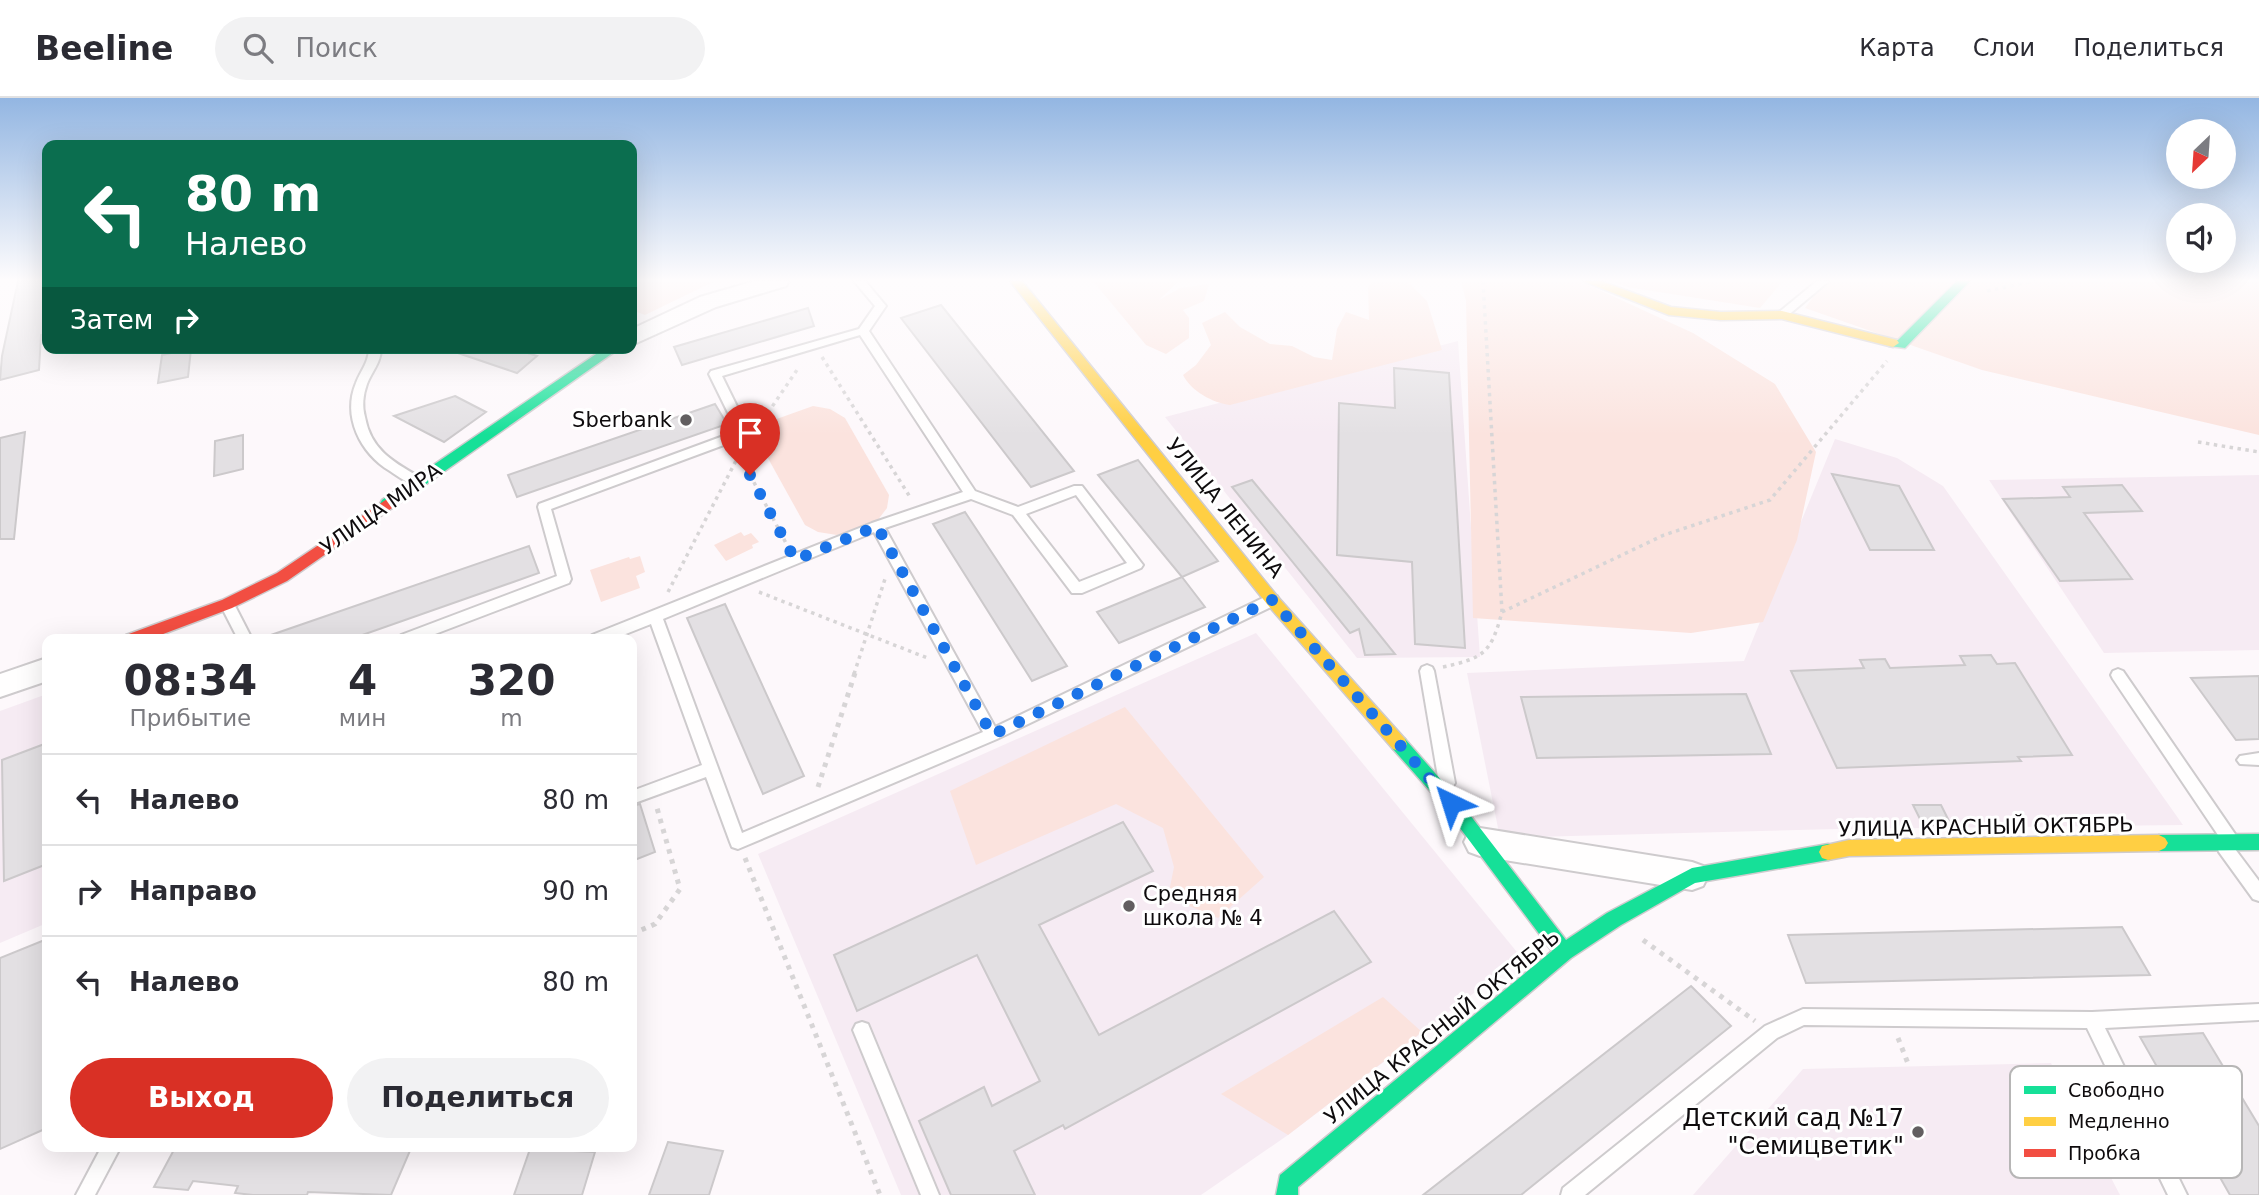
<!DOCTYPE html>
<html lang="ru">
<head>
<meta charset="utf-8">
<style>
	body { margin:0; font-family:"DejaVu Sans",sans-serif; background:#f2f2f3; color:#2b2b33; height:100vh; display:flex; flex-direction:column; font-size:26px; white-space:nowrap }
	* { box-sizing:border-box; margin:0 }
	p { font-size:23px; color:#7c7c81 }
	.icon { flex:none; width:38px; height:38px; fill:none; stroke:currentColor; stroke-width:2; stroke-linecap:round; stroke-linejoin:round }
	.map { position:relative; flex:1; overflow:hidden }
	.panel { position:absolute; left:42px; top:536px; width:595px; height:518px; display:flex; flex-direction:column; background:#fff; border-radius:14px; box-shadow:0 7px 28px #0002 }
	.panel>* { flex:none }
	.banner { position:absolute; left:42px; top:42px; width:595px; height:214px; border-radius:14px; box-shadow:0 7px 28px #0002; background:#0b6e4f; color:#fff; overflow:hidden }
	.needle { width:46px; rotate:205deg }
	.controls { position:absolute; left:2166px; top:21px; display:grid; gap:14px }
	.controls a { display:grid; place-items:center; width:70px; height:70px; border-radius:50%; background:#fff; box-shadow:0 7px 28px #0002; font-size:35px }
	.pin { position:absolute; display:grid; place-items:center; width:60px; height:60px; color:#fff; margin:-72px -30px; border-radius:50% 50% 50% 0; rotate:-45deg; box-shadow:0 0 7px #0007 }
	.pin .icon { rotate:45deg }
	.me { position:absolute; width:77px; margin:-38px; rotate:319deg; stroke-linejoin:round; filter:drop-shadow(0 0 5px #0008) }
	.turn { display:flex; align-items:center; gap:24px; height:147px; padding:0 28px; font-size:32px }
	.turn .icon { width:91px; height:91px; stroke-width:2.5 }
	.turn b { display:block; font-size:49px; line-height:60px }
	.then { display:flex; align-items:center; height:66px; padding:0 28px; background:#0003; gap:14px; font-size:26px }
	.eta { display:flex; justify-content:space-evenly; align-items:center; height:119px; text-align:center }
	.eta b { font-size:42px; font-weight:700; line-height:49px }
	.cta { display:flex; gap:14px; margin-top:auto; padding:14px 28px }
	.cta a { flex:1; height:80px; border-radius:42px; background:#d93025; color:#fff; font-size:28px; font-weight:700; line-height:80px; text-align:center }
	.cta a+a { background:#f2f2f3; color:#2b2b33 }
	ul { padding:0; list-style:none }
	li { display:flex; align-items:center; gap:21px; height:91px; padding:0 28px; border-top:2px solid #e1e1e2 }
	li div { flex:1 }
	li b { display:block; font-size:26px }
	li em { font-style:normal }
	header { display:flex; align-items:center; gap:42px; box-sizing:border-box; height:98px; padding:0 35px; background:#fff; border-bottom:2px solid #e1e1e2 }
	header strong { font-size:33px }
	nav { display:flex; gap:38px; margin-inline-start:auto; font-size:24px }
	.search { width:490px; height:63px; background:#f2f2f3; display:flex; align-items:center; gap:18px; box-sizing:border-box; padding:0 24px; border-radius:38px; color:#7c7c81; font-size:26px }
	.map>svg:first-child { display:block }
	.built { fill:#f6ebf3 }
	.green { fill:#fbe3de }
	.building { fill:#e3e0e3; stroke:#ccc9cb; stroke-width:2 }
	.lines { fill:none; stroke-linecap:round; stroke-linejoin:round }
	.lane-casing { stroke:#cecbcd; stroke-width:4 }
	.street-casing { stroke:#cecbcd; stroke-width:4 }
	.fast-casing { stroke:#cecbcd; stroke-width:3 }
	.slow-casing { stroke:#cecbcd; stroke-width:3 }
	.jam-casing { stroke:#cecbcd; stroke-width:3 }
	.path-far1 { stroke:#d7d5d6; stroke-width:3.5; stroke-dasharray:3.5 4.5; stroke-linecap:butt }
	.path { stroke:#d7d5d6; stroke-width:5; stroke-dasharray:4.5 6; stroke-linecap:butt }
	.lane { fill:#fffefe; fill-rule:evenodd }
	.street { fill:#fffefe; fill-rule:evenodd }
	.fast { fill:#16e098; fill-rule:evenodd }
	.slow { fill:#ffcf43; fill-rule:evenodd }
	.jam { fill:#f24e42; fill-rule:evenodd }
	.route { stroke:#1a73e8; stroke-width:12; stroke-dasharray:0 21.6 }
	.poi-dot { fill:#625e60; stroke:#fff; stroke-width:2.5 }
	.labels { text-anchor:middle; stroke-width:6; stroke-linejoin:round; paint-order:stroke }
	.poi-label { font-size:21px; fill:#0e0b0d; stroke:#fff; text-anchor:end }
	.street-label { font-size:21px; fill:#0e0b0d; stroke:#fff }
	.near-poi-label { font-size:24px; fill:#0e0b0d; stroke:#fff; text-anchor:end }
	.key { fill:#fff; stroke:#b7b6b6; stroke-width:2 }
	.key-label { font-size:19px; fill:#0e0b0d }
</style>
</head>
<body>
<header>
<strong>Beeline</strong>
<div class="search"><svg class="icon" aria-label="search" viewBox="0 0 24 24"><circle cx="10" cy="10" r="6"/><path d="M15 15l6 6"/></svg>Поиск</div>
<nav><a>Карта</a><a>Слои</a><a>Поделиться</a></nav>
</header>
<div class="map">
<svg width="2259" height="1097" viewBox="0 0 2259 1097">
	<rect width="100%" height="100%" fill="#fdf8fb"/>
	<g class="built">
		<path d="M1458,243L1480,559L1357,560L1165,319Z"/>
		<path d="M1835,341L1897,360L1943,388L2183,727L1837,731L1500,740L1467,575L1744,563Z"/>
		<path d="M2259,377V552L2104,555L1989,382Z"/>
		<path d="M1256,535L1521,859L1288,1037L1201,1097H901L758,756Z"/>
		<path d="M47,596V825L0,845V613Z"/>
		<path d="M2051,965L2120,1097H1693L1803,971Z"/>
	</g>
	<g class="green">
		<path d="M632,183H715L645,217L632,212Z"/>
		<path d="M1093,183H1179L1159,202L1180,190L1209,186L1204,203L1183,212L1189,220V240L1166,256L1146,247Z"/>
		<path d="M1373,183H1407L1427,203L1442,252L1230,307C1213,305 1191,293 1183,277L1196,267L1211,247L1202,225L1225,214L1240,229L1270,246L1292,248L1314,259L1332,262L1337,231L1346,214L1369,222L1368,189Z"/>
		<path d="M1461,183H1575L1586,186L1693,235L1775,286L1816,354L1797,442L1763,524L1691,535L1473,520L1466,203Z"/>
		<path d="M1612,183H1783L1760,210L1627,189Z"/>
		<path d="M1825,183H2259V337L1982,272L1805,210Z"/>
		<path d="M813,308L830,311L845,320L889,397L887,410L877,423L837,437L818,434L805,427L764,353L762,337L771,323Z"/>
		<path d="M741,434L744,438L751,435L759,444L752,447L753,450L726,463L714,447Z"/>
		<path d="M640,458L645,474L636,478L640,490L601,504L590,472L629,459L630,461Z"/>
		<path d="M1125,609L1264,779L1218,820L1168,799L1174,769L1163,730L1116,706L976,767L950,693Z"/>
		<path d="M1383,899L1422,934L1288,1037L1221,996Z"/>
	</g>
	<g class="building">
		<path d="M18,183H47V236L41,237L39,272L0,282L2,258Z"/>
		<path d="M941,207L1074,373L1031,389L901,220Z"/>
		<path d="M808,210L814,228L682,267L674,249Z"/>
		<path d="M456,250H512L537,258L517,275L455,254Z"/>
		<path d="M191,251L188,279L158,285L162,257Z"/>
		<path d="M1394,270L1449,275L1465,550L1415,546L1412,464L1337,457L1339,305L1395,310Z"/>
		<path d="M455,298L486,314L444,344L394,318Z"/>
		<path d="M715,306L727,326L517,399L508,377Z"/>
		<path d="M25,334L14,441H0V340Z"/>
		<path d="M243,337V371L214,378L215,343Z"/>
		<path d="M1138,362L1218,463L1182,479L1098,377Z"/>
		<path d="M1832,376L1899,388L1934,452H1870Z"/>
		<path d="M1252,382L1350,500L1395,556L1365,557L1359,531L1350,535L1232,389Z"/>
		<path d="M2122,387L2142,413L2084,415L2132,481L2060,483L2003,401L2070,399L2063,389Z"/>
		<path d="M965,414L1067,568L1032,583L933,426Z"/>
		<path d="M529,448L539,475L351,541H272L271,537Z"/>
		<path d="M1182,479L1205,509L1119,545L1097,514Z"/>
		<path d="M725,506L804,678L763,696L687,520Z"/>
		<path d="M1991,557L1997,566L2015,565L2072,657L2018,659L2021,663L1837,670L1791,573L1864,570L1860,562L1885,561L1890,570L1965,567L1960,558Z"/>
		<path d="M2259,578V641L2236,642L2191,580Z"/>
		<path d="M1746,596L1771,656L1537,660L1521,599Z"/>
		<path d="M47,645V766L4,783L2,662Z"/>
		<path d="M640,706L655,754L632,763V708Z"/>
		<path d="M1913,707H1941L1951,727H1923Z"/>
		<path d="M1123,724L1153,773L1039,827L1099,937L1334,813L1371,864L1065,1031L1063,1027L1014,1053L1035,1097H951L919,1023L984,989L992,1008L1040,983L977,857L857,913L834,857Z"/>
		<path d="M2122,829L2150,877L1806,885L1788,837Z"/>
		<path d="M47,841V1030L0,1051V860Z"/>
		<path d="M1691,888L1731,928L1521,1097H1423Z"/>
		<path d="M2203,935L2259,1028V1097H2230L2140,939Z"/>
		<path d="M668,1044L723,1053L709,1097H649Z"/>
		<path d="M176,1048H412L391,1097L308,1094L307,1097H253L235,1095L238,1088L193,1083L188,1092L154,1089Z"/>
		<path d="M530,1051L595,1054L582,1097H514Z"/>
	</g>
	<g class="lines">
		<g class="lane-casing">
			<g id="lane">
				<path d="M854,183H865L886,208L869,233L975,393L1018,409L1074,388H1082L1143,467L1141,470L1082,495H1072L1013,417L971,401L885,430L995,629L1267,498H1277L1279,502L1277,506L997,641L738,751L732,749L730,744L706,679L632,706V693L702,667L651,526L613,541H590L592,537L872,425L963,394L860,237L722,278L750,335L748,338L551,411L571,481L569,485L422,541H399L401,537L557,478L538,409L539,406L737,333L709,276L711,273L859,231L875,208ZM1076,397L1127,465L1079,484L1026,416ZM874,434L983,634L742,735L663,521Z"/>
				<path d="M1817,183H1829L1786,219H1778V215Z"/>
				<path d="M369,250H381C381,265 372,273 367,286C363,297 362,308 365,319C371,353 395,365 423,381L425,384L423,387C412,389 399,379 390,373C360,355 342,318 356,285C361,272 369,264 369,250Z"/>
				<path d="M227,501L232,502L252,541H238L220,506Z"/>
				<path d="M1427,567L1432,569L1434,573L1455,685L1452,690L1447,691L1442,690L1439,685L1420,573L1422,569Z"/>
				<path d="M2118,571L2123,573L2235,736L2237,741L2232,747L2259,783V803L2253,801L2219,754L2217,749L2222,743L2113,581L2111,577L2113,573Z"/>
				<path d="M2259,655V667L2240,666L2237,662L2240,658Z"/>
				<path d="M2259,906V922L2105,930L2187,1097H2168L2087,930L1804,927L1777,940L1585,1097H1561L1563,1090L1765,928L1803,911L2092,914Z"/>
				<path d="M862,924L868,926L939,1097H921L853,932L856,926Z"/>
				<path d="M102,1048H121L95,1097H76Z"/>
			</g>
		</g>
		<g class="street-casing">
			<g id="street">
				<path d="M755,183H789L786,188L716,209L632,247V231L700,199Z"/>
				<path d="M47,560V583L0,599V576Z"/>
				<path d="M1480,730L1692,764L1703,768L1708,778L1703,788L1692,792L1480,758L1469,754L1464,744L1469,734Z"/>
			</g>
		</g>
		<g class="fast-casing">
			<g id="fast">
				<path d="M1957,183H1970L1905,250L1889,248V242H1898Z"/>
				<path d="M605,250H620L392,410H382L380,406L382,402Z"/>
				<path d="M1399,639L1405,641L1457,700L1566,842L1607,815L1692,770L1828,746L1834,748L1837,754L1834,760L1828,762L1695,785L1621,827L1571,860L1298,1089V1097H1276L1280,1077L1552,853L1445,710L1393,651L1391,646L1393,641Z"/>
				<path d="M2259,736V752L2159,753L2153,750L2150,745L2153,740L2159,737Z"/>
			</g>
		</g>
		<g class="slow-casing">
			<g id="slow">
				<path d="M1010,183H1022L1277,498L1405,641L1407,646L1405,651L1399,653L1393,651L1267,506Z"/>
				<path d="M1583,183H1601L1671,209L1721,214L1782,213L1897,242L1899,245L1893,249L1782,221L1721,222L1669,217Z"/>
				<path d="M2159,737L2165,740L2168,745L2165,750L2159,753L1849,758L1828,762L1822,760L1819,754L1822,748L1849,742Z"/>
			</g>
		</g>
		<g class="jam-casing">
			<path id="jam" d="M387,401L392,402L394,406L392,410L287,483L232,510L150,541H124L126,537L222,502L277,475Z"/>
		</g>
		<g class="path-far1">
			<path d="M1987,193L2035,183"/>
			<path d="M822,259L910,399"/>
			<path d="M759,328L799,269"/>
			<path d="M2198,344L2259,354"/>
			<path d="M739,356L787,447"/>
			<path d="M668,494L740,355"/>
			<path d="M759,494L930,561"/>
			<path d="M1502,514L1664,437L1770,402L1887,263"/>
			<path d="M1443,569C1484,560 1491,555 1502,514L1483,183"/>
			<path d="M854,576L885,481"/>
		</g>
		<g class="path">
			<path d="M818,689L855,575"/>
			<path d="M745,760L880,1097"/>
			<path d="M632,836L655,826L680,791L657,710"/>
			<path d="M1643,842L1755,923"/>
			<path d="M1898,940L1909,968"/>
		</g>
		<use href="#lane" class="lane"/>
		<use href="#street" class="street"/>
		<use href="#fast" class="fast"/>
		<use href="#slow" class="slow"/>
		<use href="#jam" class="jam"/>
	</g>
	<linearGradient id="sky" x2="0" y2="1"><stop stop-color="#93b6e2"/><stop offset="0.54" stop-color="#fefcfd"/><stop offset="1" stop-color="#fefcfd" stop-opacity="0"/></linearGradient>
	<rect width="2259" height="337" fill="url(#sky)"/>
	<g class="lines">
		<path class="route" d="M750,377L795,462L877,428L992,637L1272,502L1451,705"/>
	</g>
	<g class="poi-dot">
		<circle cx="686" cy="322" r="7"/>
		<circle cx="1129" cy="808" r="7"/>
		<circle cx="1918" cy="1034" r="7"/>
	</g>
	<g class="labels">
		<g class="poi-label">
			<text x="672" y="329">Sberbank</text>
			<text x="1143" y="803" text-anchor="start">Средняя<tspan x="1143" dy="24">школа № 4</tspan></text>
		</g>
		<g class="street-label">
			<text transform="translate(1225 410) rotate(51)" y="7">УЛИЦА ЛЕНИНА</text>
			<text transform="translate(381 411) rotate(-35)" y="7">УЛИЦА МИРА</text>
			<text transform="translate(1986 729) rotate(-1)" y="7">УЛИЦА КРАСНЫЙ ОКТЯБРЬ</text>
			<text transform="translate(1442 929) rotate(-39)" y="7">УЛИЦА КРАСНЫЙ ОКТЯБРЬ</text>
		</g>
		<g class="near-poi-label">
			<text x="1904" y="1028">Детский сад №17<tspan x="1904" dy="28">"Семицветик"</tspan></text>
		</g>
	</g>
	<rect x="2010" y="968" width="232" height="112" rx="10" class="key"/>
	<rect x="2024" y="988" width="32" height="8" fill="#16e098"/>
	<rect x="2024" y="1019" width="32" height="9" fill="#ffcf43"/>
	<rect x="2024" y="1051" width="32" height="8" fill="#f24e42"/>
	<g class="key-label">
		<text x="2068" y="999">Свободно</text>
		<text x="2068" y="1030">Медленно</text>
		<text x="2068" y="1062">Пробка</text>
	</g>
</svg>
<div class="controls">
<a><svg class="needle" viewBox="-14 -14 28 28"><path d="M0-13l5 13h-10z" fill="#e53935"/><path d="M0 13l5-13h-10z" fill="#7c7c81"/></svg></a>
<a><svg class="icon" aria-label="sound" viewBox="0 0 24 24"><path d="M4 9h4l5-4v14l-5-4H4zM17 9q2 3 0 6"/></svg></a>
</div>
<div class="pin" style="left:750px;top:377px;background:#d93025"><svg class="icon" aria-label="arrive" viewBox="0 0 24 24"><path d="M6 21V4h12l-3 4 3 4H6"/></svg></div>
<svg class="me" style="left:1451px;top:705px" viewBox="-20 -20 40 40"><path d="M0-17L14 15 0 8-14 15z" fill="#1a73e8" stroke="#fff" stroke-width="4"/></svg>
<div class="banner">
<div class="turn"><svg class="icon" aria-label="left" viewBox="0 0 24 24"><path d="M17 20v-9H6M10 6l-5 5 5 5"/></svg><div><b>80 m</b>Налево</div></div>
<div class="then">Затем<svg class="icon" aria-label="right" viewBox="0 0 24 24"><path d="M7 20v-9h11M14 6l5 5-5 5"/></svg></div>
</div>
<section class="panel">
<div class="eta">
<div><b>08:34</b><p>Прибытие</p></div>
<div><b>4</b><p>мин</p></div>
<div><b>320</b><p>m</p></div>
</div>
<ul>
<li><svg class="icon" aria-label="left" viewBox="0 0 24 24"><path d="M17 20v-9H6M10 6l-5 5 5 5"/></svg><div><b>Налево</b></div><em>80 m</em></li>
<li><svg class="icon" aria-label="right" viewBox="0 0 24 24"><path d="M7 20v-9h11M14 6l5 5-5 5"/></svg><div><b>Направо</b></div><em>90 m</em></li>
<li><svg class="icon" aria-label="left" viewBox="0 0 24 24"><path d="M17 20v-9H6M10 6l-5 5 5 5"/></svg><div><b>Налево</b></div><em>80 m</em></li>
</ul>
<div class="cta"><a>Выход</a><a>Поделиться</a></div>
</section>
</div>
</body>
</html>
